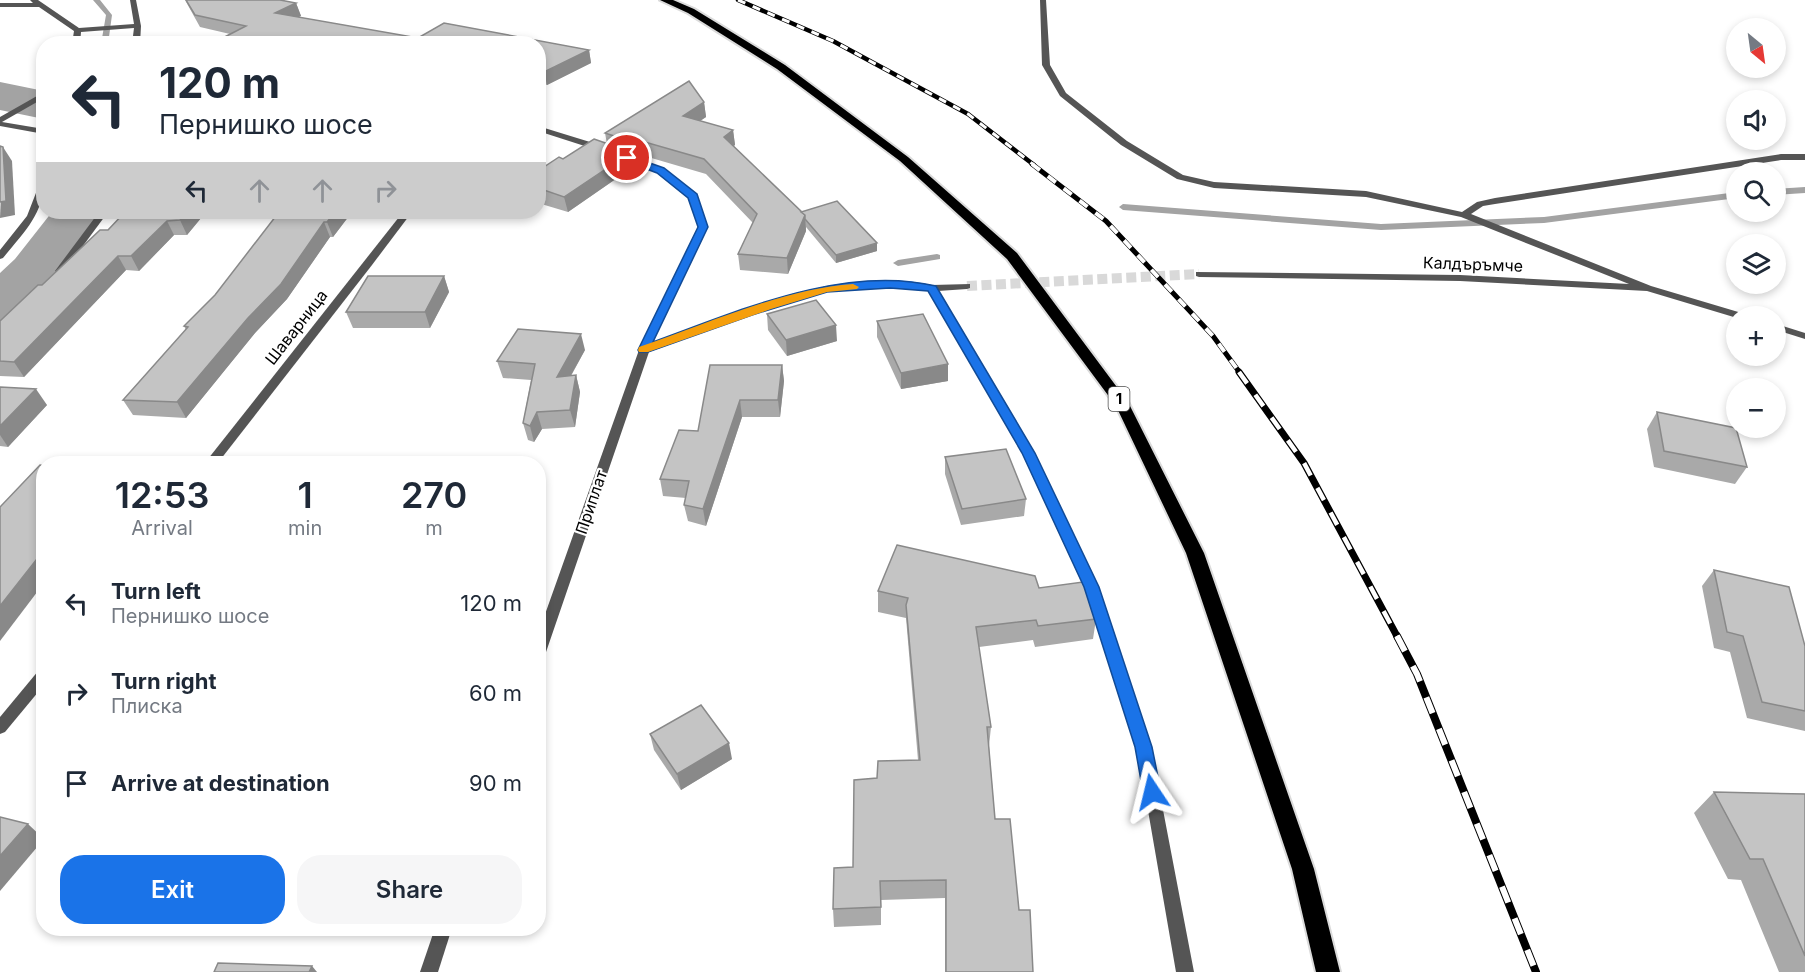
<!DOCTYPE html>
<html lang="en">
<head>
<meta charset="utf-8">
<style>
	body { margin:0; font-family:Inter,sans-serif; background:#f6f6f7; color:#1f2937; height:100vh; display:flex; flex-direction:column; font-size:22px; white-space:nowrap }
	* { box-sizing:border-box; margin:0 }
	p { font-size:20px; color:#747a83 }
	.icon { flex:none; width:33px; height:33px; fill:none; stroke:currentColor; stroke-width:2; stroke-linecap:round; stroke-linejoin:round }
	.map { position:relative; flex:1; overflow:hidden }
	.sheet { position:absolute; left:36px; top:456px; width:510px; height:480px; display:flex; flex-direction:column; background:#fff; border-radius:24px; box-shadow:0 3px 9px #0003 }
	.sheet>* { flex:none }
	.guide { position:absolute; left:36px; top:36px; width:510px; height:183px; border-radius:24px; box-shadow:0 3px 9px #0003; background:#fff; color:#1f2937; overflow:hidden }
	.needle { width:39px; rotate:151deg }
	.tools { position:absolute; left:1726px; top:18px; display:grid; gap:12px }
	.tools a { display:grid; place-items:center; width:60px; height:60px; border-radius:50%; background:#fff; box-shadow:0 3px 9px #0003; font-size:30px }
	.pin { position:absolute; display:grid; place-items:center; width:51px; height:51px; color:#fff; margin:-26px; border:3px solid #fff; border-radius:50%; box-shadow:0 2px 6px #0007 }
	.me { position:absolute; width:66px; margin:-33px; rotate:350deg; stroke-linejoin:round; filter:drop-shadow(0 0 4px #0008) }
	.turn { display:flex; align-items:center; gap:21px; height:126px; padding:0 24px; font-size:27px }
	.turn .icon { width:78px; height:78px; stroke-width:2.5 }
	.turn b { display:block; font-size:42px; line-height:51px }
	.lanes { display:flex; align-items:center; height:57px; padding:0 24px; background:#0003; justify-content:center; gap:30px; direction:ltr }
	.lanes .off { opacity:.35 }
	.eta { display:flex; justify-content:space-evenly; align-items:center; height:102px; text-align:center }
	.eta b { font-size:36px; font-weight:600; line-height:42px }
	.button { display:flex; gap:12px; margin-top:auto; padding:12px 24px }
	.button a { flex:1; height:69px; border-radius:24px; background:#1a73e8; color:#fff; font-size:24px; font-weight:600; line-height:69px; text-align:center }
	.button a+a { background:#f6f6f7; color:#1f2937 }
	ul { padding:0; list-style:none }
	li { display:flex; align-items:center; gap:18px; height:90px; padding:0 24px }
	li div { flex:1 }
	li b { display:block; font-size:22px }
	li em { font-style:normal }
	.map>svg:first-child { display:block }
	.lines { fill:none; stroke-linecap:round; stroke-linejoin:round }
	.stream { fill:#a3a3a3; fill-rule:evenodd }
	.river { fill:#a3a3a3; fill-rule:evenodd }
	.minor-tunnel { stroke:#d9d9d9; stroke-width:10; stroke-dasharray:10 4.5; stroke-linecap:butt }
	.trunk-casing { stroke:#dbdbdb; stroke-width:4 }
	.minor { fill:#555; fill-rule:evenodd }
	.trunk { fill:#000; fill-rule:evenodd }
	.rail-far3-casing { stroke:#000; stroke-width:4.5 }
	.rail-far2-casing { stroke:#000; stroke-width:5 }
	.rail-far1-casing { stroke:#000; stroke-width:7 }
	.rail-casing { stroke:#000; stroke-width:8 }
	.rail-far3 { stroke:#fff; stroke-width:3; stroke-dasharray:8; stroke-linecap:butt }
	.rail-far2 { stroke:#fff; stroke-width:4; stroke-dasharray:10; stroke-linecap:butt }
	.rail-far1 { stroke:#fff; stroke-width:4.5; stroke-dasharray:14; stroke-linecap:butt }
	.rail { stroke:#fff; stroke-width:6; stroke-dasharray:17; stroke-linecap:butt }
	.wall { fill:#a9a9a9 }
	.shaded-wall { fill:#898989 }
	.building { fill:#c4c4c4; stroke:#898989; stroke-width:1.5 }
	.route { fill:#1a73e8; stroke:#114b97; stroke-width:1.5 }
	.slow { fill:#f59e0b }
	.labels { text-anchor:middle; stroke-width:4.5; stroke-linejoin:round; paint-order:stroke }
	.shield { fill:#fff; stroke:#4c4c4c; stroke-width:1.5 }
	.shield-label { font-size:15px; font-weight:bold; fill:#000 }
	.street-label { font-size:16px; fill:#000; stroke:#fff }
</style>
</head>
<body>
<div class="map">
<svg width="1805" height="972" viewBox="0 0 1805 972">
	<rect width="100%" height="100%" fill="#fff"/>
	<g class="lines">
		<g class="stream">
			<path d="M93,0H100L112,15L108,44H101L106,15Z"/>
			<path d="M1805,187V193L1776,195V189Z"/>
			<path d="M1737,192V198L1544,223L1381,230L1123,210L1119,207L1123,204L1381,224L1544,217Z"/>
			<path d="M937,254L940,255V259L898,266L893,263L898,260Z"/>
		</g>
		<g class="river">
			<path d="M0,82L44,91V119L0,110Z"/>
			<path d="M52,212H105L55,283L21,317L0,323V273L15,259Z"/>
		</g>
		<path class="minor-tunnel" d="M967,286L1199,274"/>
		<g class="trunk-casing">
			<path id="trunk" d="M660,0H673L694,9L785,65L908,157L1017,253L1128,402L1204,553L1314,869L1340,972H1316L1292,869L1186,553L1116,406L1007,259L900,161L777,69L688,13Z"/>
		</g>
		<g class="minor">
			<path d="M30,0H38L79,28L134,24L130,0H136L141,26L140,44H132L134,28L81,32L80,44H72L74,31L39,7H0V3H33Z"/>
			<path d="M1040,0H1046L1050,65L1066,93L1127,141L1183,175L1214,182L1366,191L1462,212L1477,202L1495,198L1781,154H1805V160H1781L1495,204L1483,206L1471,214L1651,286L1745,314L1746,316H1737V318L1647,291L1460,281L1199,277L1196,276V272L1460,275L1629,284L1461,217L1366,197L1214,188L1177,179L1121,145L1060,96L1042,65Z"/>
			<path d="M44,92V98L2,122L44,129V134L0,126V117Z"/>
			<path d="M538,126L603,146L604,148L597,150L538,131Z"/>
			<path d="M617,151L664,169L696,194L708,227L652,343L743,311L826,286L890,281L932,285L970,284V288L967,289L938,291L1034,453L1098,587L1151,747L1194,972H1176L1137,747L1084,587L1022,453L929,291L890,287L827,292L751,315L649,352L545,655L543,659L538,660V634L639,350L698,227L689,197L658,173L614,156L613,154Z"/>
			<path d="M41,180H44C44,214 24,232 3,258L0,259V250L27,216Z"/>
			<path d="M99,212H108L63,273H57L55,271Z"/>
			<path d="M403,212H412L372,265L217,464H204Z"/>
			<path d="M1776,324L1805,333V339L1776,330Z"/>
			<path d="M44,668V685L5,732L0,734V717L39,670Z"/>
			<path d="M435,928H452L438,972H420Z"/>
		</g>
		<use href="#trunk" class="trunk"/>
		<g class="rail-far3-casing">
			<path id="rail-far3" d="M738,0L833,41L968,114L1034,165"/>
		</g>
		<g class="rail-far2-casing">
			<path id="rail-far2" d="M1032,164L1106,221L1213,336L1240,373"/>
		</g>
		<g class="rail-far1-casing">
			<path id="rail-far1" d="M1239,372L1304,463L1398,638"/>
		</g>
		<g class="rail-casing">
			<path id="rail" d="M1397,636L1417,674L1536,972"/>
		</g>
		<use href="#rail-far3" class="rail-far3"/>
		<use href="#rail-far2" class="rail-far2"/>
		<use href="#rail-far1" class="rail-far1"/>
		<use href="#rail" class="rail"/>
	</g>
	<g class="wall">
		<path d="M185,0H280L296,3L301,16L298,17L418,38L444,23L589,50L591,63L547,85L538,82V44H211L230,34L200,27Z"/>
		<path d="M704,102L706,117L700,121L733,130L735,145L733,146L801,212L877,251L836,263L806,227V231L788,274L740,270L738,254L753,223L706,174L648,157L644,160L631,155L633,167L568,212L538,203V171L607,144L605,133Z"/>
		<path d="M125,212H206L187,235H174L139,271L126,270L24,377L0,376V321L42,285L108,230Z"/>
		<path d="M279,212H352L333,237H330L287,299L255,333L186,418L133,415L123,400L186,330L184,326L215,295Z"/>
		<path d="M444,276L449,292L430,328H353L346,312Z"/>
		<path d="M767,314L837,341L787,356L768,330Z"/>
		<path d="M877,321L948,364V381L901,389L877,337Z"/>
		<path d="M585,350L571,376L576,375L580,392L575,427L542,429L534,442L528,440L523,423L531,380L503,378L497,361Z"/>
		<path d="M782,365L784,381L780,417H742L706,526L688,521L684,505L686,498L663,496L660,479L698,431Z"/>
		<path d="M0,387L47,405L8,447L0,446Z"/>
		<path d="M1657,412L1747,467L1735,484L1654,467L1647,429Z"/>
		<path d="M945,457L1026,499L1024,516L961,525L945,474Z"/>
		<path d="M1714,570L1805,646V731L1747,718L1730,652L1714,648L1702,586Z"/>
		<path d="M1039,588L1096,619L1093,639L1035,647L1033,640L979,647L991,727L989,746L995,819L1019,910L1033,972H945V898L881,900V925L834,927L833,909L853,867L918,760L906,618L878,612V591Z"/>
		<path d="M650,734L732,759L681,790L654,750Z"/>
		<path d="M1714,792L1805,794V972H1779L1741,880L1728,879L1694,813Z"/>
	</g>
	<g class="shaded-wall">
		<path d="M296,3L301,16L280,26L275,13Z"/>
		<path d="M589,50L591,63L547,85L544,72Z"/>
		<path d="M704,102L706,117L685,131L683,116Z"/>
		<path d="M733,130L735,145L726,152L724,137Z"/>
		<path d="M645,142L648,157L644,160L641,145Z"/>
		<path d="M3,147L12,161L15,215L0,218Z"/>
		<path d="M631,152L633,167L568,212L564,197Z"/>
		<path d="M187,212H206L187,235L180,220Z"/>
		<path d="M335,212H352L333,237L327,222Z"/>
		<path d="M805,215L806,231L788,274L787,258Z"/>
		<path d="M167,221L174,235L139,271L131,256Z"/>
		<path d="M324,222L330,237L287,299L255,333L186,418L177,402Z"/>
		<path d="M877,243V251L836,263V255Z"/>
		<path d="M118,256L126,270L24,377L14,362Z"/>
		<path d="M444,276L449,292L430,328L425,312Z"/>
		<path d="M836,325L837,341L787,356L786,340Z"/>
		<path d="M581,334L585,350L561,393L557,377Z"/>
		<path d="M948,364V381L901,389V373Z"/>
		<path d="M782,365L784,381L780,417L778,400Z"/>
		<path d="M576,375L580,392L575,427L570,410Z"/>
		<path d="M36,389L47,405L8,447L0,435V426Z"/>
		<path d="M740,400L742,417L706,526L703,509Z"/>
		<path d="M537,412L542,429L534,442L530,426Z"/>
		<path d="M44,550V583L0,641V606Z"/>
		<path d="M729,743L732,759L681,790L677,774Z"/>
		<path d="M28,824L44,839L0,891V856Z"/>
		<path d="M312,966L317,972H309Z"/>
	</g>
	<g class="building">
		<path d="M186,0H280L296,3L275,13L418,38L444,23L589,50L544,72L538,70V44H211L246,26L195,15Z"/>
		<path d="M689,81L704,102L683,116L733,130L724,137L805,215L787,258L738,254L757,214L704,159L645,142L641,145L605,133Z"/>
		<path d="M594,139L631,152L564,197L538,188V171L559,157L563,159Z"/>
		<path d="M0,146L3,147L6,201L0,202Z"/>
		<path d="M837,201L877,243L836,255L805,219V215L801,212Z"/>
		<path d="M125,212H187L180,220L167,221L131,256H118L14,362L0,361V321L38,285H42L100,230H108Z"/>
		<path d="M279,212H335L327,222H324L281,284L248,318L177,402L123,400L188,327L184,326L215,295Z"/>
		<path d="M368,276H444L425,312H346Z"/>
		<path d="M816,300L836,325L786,340L767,314Z"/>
		<path d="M923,314L948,364L901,373L877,321Z"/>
		<path d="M518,329L581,334L557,377L576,375L570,410L537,412L530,426L523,423L535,364L497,361Z"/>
		<path d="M710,365H782L778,400H740L703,509L684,505L689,481L660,479L679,430L698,431Z"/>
		<path d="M0,387L36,389L0,426Z"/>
		<path d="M1657,412L1736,428L1747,467L1664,451Z"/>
		<path d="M1006,449L1026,499L962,509L945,457Z"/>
		<path d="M40,465L44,466V550L0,606V507Z"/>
		<path d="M897,545L1035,576L1039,588L1083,582L1096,619L1038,626L1036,620L976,627L991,727H987L995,819H1010L1019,910H1030L1033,972H946V880L880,881L881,907L833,909L834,868L853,867L854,780L877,778L878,761L920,760L906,605L908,598L878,591Z"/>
		<path d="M1714,570L1789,587L1805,646V711L1762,702L1743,636L1727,632Z"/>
		<path d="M701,705L729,743L677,774L650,734Z"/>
		<path d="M1714,792L1805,794V956L1763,859H1750Z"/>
		<path d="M0,817L28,824L0,856Z"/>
		<path d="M218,963L312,966L309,972H214Z"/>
	</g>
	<path class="route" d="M627,155L664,168L697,194L708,227L653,342C739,311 843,264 936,286L1035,453L1099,587L1152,747L1161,792L1158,797L1152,799L1146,797L1143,792L1135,747L1084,587L1022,453L928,291L890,288L827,292L752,315L648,352H639L638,350L698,227L688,198L657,173L623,160V156Z"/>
	<path class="slow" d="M853,284L859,287L857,289L827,292L771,309L648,352H639L638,350L639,347C707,324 782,289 853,284Z"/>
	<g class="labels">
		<rect class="shield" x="1108.5" y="387" width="21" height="24" rx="4.5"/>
		<g class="shield-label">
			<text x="1119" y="404">1</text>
		</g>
		<g class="street-label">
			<text transform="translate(1473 264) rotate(2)" y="6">Калдъръмче</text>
			<text transform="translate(296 327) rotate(-52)" y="6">Шаварница</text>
			<text transform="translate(591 502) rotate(-71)" y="6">Приплат</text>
		</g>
	</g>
</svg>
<div class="tools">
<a><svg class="needle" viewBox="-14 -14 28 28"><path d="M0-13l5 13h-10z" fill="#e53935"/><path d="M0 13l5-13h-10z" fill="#747a83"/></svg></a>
<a><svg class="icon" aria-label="sound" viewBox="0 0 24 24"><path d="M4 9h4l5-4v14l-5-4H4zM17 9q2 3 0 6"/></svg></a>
<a><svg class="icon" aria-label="search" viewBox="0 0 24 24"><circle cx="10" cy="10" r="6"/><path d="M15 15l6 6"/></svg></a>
<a><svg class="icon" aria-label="layers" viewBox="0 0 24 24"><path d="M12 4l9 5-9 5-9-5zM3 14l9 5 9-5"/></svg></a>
<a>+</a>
<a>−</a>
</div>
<div class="pin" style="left:627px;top:158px;background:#d93025"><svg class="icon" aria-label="arrive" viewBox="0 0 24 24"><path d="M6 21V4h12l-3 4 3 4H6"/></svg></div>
<svg class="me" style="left:1152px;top:792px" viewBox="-20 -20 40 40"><path d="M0-17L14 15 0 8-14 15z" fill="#1a73e8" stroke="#fff" stroke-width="4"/></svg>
<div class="guide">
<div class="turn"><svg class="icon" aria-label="left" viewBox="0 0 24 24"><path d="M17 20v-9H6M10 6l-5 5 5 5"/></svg><div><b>120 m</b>Пернишко шосе</div></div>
<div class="lanes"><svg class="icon" aria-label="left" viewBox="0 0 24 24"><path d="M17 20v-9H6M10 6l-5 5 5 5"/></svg><svg class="icon off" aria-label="ahead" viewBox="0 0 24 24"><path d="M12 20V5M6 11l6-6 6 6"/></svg><svg class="icon off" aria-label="ahead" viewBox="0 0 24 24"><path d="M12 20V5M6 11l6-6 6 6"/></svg><svg class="icon off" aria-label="right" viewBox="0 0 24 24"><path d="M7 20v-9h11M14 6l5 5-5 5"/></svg></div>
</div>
<section class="sheet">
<div class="eta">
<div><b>12:53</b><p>Arrival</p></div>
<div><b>1</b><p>min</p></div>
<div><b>270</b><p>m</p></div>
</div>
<ul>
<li><svg class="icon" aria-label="left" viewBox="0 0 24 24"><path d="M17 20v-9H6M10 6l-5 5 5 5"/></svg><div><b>Turn left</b><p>Пернишко шосе</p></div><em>120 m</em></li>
<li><svg class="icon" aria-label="right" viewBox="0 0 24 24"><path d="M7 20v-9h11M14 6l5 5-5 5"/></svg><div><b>Turn right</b><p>Плиска</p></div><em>60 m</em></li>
<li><svg class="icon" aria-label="arrive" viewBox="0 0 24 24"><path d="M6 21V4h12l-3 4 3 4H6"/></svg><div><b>Arrive at destination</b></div><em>90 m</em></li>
</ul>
<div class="button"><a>Exit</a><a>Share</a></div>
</section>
</div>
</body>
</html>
